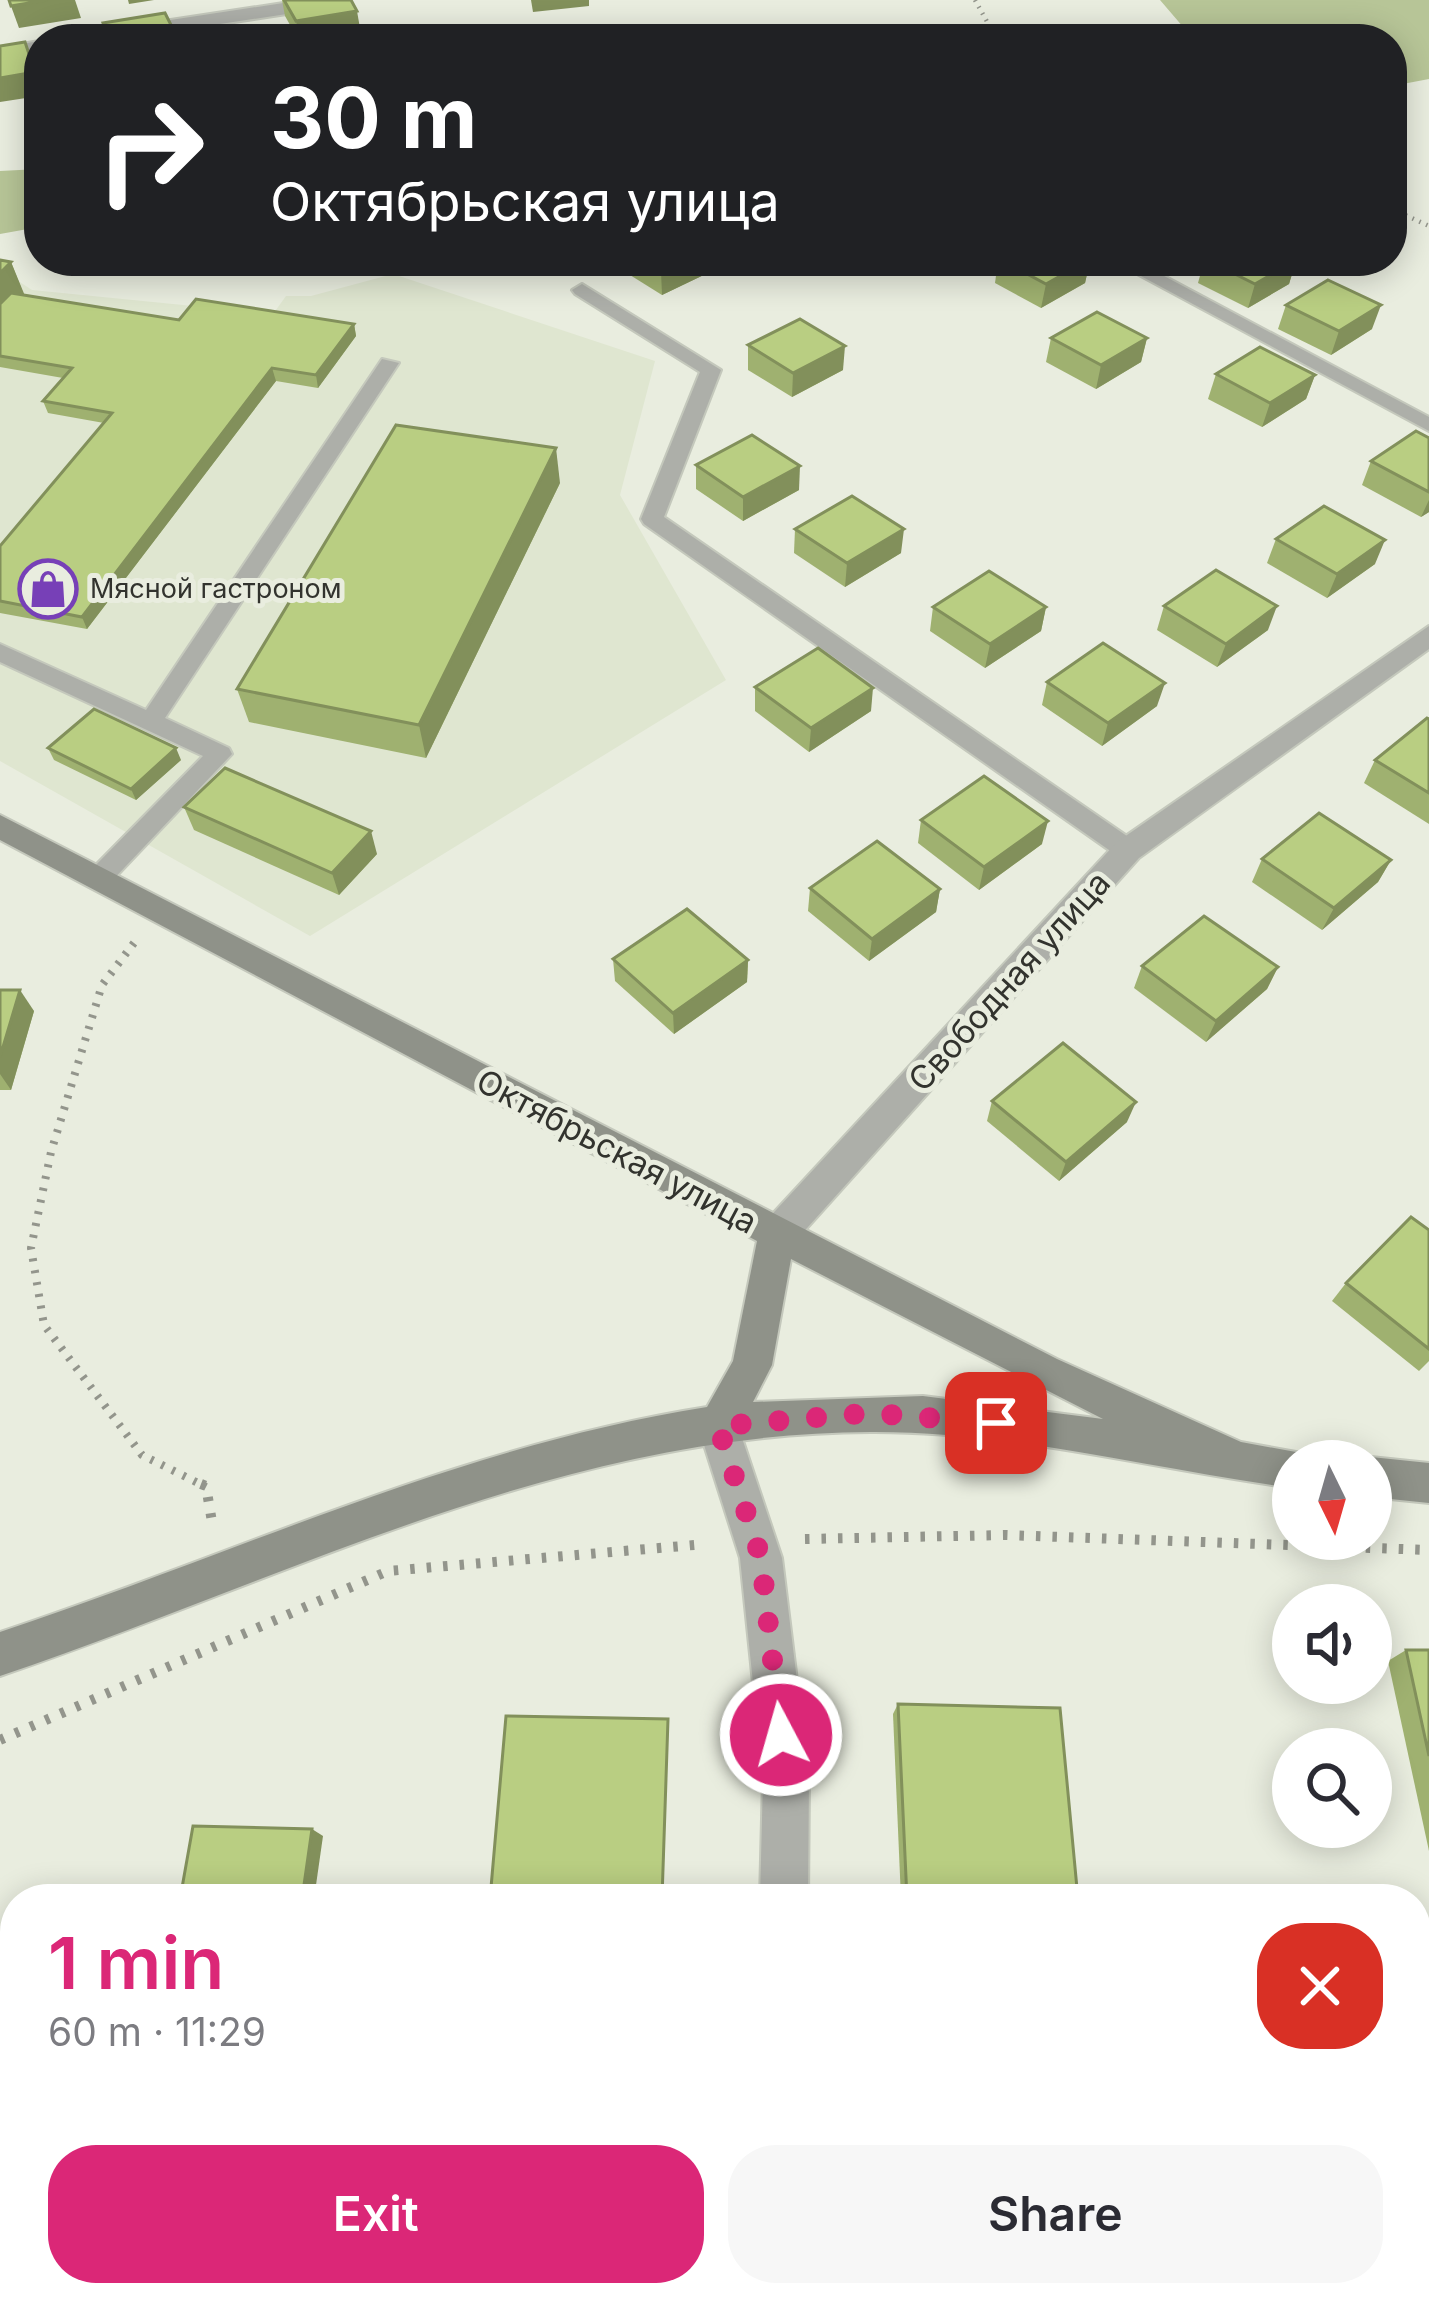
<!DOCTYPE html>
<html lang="en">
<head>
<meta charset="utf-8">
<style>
	body { margin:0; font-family:Inter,sans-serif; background:#f7f7f7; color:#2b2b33; height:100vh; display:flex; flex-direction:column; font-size:45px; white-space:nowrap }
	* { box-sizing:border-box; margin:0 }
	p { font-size:39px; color:#7c7c81 }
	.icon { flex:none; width:66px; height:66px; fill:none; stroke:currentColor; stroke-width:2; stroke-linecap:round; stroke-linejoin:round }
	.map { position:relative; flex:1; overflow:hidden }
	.drawer { position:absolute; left:0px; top:1884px; width:1431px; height:423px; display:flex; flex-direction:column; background:#fff; border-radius:48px 48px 0 0; box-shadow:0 6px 30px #0003 }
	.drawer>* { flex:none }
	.banner { position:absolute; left:24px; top:24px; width:1383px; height:252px; border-radius:48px; box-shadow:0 6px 30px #0003; background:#202124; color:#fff; overflow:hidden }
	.needle { width:78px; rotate:175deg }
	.controls { position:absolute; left:1272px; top:1440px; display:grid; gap:24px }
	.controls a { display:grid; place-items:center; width:120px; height:120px; border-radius:50%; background:#fff; box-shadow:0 6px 30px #0003; font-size:60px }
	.pin { position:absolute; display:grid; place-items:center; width:102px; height:102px; color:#fff; margin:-51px; border-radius:24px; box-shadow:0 6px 18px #0006 }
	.me { position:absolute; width:132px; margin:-66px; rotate:354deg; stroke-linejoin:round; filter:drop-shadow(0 0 9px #0008) }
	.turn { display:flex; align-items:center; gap:42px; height:252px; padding:0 48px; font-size:54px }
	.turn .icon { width:156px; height:156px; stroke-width:2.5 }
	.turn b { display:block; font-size:84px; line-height:102px }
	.round { display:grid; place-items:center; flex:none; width:126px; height:126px; border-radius:48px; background:#f7f7f7 }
	.overview { display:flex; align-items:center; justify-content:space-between; height:204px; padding:0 48px }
	h1 { font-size:72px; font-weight:600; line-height:90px; color:#db2777 }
	.cta { display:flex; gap:24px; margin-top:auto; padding:24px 48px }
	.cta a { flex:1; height:138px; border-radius:48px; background:#db2777; color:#fff; font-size:48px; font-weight:600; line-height:138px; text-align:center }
	.cta a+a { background:#f7f7f7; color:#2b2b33 }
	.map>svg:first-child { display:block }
	.built { fill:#dfe6d0 }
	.green { fill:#b7c597 }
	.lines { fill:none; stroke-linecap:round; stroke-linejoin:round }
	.lane-casing { stroke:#c4c8bc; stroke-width:4 }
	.street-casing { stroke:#c4c8bc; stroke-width:4 }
	.secondary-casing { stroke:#c4c8bc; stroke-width:4 }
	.path-far2 { stroke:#93958c; stroke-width:4.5; stroke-dasharray:1.5 6; stroke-linecap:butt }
	.path-far1 { stroke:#93958c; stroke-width:8; stroke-dasharray:3 9; stroke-linecap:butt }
	.path { stroke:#93958c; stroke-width:10; stroke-dasharray:4.5 12; stroke-linecap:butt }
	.lane { fill:#adafa9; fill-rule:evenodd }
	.street { fill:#adafa9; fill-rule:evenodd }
	.secondary { fill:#8f9289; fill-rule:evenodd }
	.wall { fill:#9fb170 }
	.shaded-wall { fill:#82905b }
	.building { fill:#b9ce82; stroke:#82905b; stroke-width:3 }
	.route { stroke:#db2777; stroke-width:21; stroke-dasharray:0 37.8 }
	.labels { text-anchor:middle; stroke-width:10; stroke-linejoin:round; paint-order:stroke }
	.far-poi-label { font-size:27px; fill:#32332e; stroke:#e9eddf; text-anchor:start }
	.street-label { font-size:33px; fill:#32332e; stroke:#e9eddf }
</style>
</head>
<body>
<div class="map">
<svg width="1429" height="2305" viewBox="0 0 1429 2305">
	<rect width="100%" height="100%" fill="#e9eddf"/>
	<path class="built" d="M0,269L32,290L273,314L286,296H311L393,274L655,361L620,495L726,680L310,936L0,761Z"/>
	<g class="green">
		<path d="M1160,0H1429V79L1392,86V39H1096L1184,28Z"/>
		<path d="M39,169V227L0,234V171Z"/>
	</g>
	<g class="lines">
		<g class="lane-casing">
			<g id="lane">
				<path d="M1113,261H1136L1429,417V431Z"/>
				<path d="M582,284L721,370L664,517L1137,843L1141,850L1137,857H1119L644,524L641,519L700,372L575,294L572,290Z"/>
				<path d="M382,359L399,363L165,718L229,748L232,754L108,885H90L86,878L90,871L203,756L0,662V644L146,710Z"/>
			</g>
		</g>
		<g class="street-casing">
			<g id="street">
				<path d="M303,0H348L339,6L122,39H75L85,33Z"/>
				<path d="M39,41V53L0,60V48Z"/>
				<path d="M1429,626V649L1139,858L790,1247L777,1251L764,1247L758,1235L764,1223L1117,842Z"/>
				<path d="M718,1407L732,1413L738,1426L782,1558L809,1779L808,1899H760L763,1779L740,1558L698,1426L704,1413Z"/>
				<rect x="752" y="2292" width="54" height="13"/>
			</g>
		</g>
		<g class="secondary-casing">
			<g id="secondary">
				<path d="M0,815L1057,1359L1241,1442L1307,1454L1310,1461H1293V1488C1153,1469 1012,1431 870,1432C561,1433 287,1579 0,1676V1632C236,1554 459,1446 707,1407L733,1361L757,1241L0,840ZM791,1259L1103,1419L923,1396L753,1402L772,1365Z"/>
				<path d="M1371,1457L1429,1463V1503L1371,1497V1461H1362Z"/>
			</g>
		</g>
		<g class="path-far2">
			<path d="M975,0L990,27L1016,39"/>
			<path d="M1392,209L1429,226"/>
		</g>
		<path class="path-far1" d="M134,943L102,985L51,1152L31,1248L44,1325L142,1455L206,1487"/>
		<g class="path">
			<path d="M201,1484L206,1486L213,1528"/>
			<path d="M805,1539L1006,1535L1429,1550"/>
			<path d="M0,1740L388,1571L706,1544"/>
		</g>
		<use href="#lane" class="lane"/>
		<use href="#street" class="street"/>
		<use href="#secondary" class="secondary"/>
	</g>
	<g class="wall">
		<path d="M282,0H351L361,34L332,39H298L285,16Z"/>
		<path d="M0,260L11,262L24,295L179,320L354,324L356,336L318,388L276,381L87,629L0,613V546L104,423L48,413L43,401L63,378L0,367Z"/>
		<path d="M621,261H712V271L662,295L622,270Z"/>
		<path d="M998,261H1090L1085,283L1041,308L995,283Z"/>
		<path d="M1204,261H1296L1289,284L1248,308L1198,283Z"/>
		<path d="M1286,305L1372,329L1331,355L1278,329Z"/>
		<path d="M1051,338H1147L1141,362L1096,389L1046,362Z"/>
		<path d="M748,345L843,370L792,397L748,370Z"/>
		<path d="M1216,374L1315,375L1306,399L1262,427L1208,399Z"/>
		<path d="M1429,438V512L1421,517L1362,485L1371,461Z"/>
		<path d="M696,465L799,490L743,521L696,489Z"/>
		<path d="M560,483L426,758L249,722L237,689Z"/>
		<path d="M795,529L901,553L845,587L794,553Z"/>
		<path d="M1276,539L1375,564L1327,598L1267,563Z"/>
		<path d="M1164,606L1268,630L1217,667L1157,630Z"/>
		<path d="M933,607H1046L1041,631L985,668L930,631Z"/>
		<path d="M1047,682L1157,706L1102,746L1042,705Z"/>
		<path d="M755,687L871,711L809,752L755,711Z"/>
		<path d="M1429,719V824L1364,783L1375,760Z"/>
		<path d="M48,748L181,760L136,800L54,760Z"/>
		<path d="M184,807L377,854L339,895L194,830Z"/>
		<path d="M921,820L1042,844L979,890L918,843Z"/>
		<path d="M1262,859L1391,860L1378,882L1322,930L1252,882Z"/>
		<path d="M810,888L940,889L936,912L869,961L808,911Z"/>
		<path d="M613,959L748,960L747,982L674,1034L615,981Z"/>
		<path d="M1142,966L1278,967L1267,989L1206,1042L1134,988Z"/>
		<path d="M0,990L34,1011L11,1090H0Z"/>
		<path d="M992,1101L1127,1122L1059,1181L987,1121Z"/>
		<path d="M1429,1230V1361L1419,1371L1332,1301L1346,1283Z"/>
		<path d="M1406,1650H1429V1851L1388,1661Z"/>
		<path d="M898,1704L1078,1899H901L893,1714Z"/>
	</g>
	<g class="shaded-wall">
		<path d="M47,0H75L81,18L19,28L11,6Z"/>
		<path d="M128,0H154L129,4Z"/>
		<path d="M531,0H589V6L533,12Z"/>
		<path d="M357,11L361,34L332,39H300L296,21Z"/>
		<path d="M35,72L39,84V96L0,102V78Z"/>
		<path d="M682,261H712V271L662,295L661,271Z"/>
		<path d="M1087,261H1090L1085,283L1041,308L1046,284Z"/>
		<path d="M1296,261L1289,284L1248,308L1255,284Z"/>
		<path d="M11,262L25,296L0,322V273Z"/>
		<path d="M1381,305L1372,329L1331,355L1339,331Z"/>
		<path d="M354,324L356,336L318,388L316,375Z"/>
		<path d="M1147,338L1141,362L1096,389L1101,365Z"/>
		<path d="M845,346L843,370L792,397L793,373Z"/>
		<path d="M272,368L276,381L87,629L82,617Z"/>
		<path d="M1315,375L1306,399L1262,427L1270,403Z"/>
		<path d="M556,448L560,483L426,758L419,725Z"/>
		<path d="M800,466L799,490L743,521V497Z"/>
		<path d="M1429,500V512L1421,517Z"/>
		<path d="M904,529L901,553L845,587L847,563Z"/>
		<path d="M1385,540L1375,564L1327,598L1337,574Z"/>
		<path d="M1277,606L1268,630L1217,667L1226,644Z"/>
		<path d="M1046,607L1041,631L985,668L990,644Z"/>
		<path d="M1165,683L1157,706L1102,746L1108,723Z"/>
		<path d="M873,688L871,711L809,752L811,728Z"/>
		<path d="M176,748L181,760L136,800L131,789Z"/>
		<path d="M1048,821L1042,844L979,890L984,867Z"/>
		<path d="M371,831L377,854L339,895L332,873Z"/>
		<path d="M1391,860L1378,882L1322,930L1334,908Z"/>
		<path d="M940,889L936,912L869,961L872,939Z"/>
		<path d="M748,960L747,982L674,1034L673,1013Z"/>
		<path d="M1278,967L1267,989L1206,1042L1216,1021Z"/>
		<path d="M20,990L34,1011L11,1090L0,1074V1057Z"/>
		<path d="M1136,1102L1127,1122L1059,1181L1066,1162Z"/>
		<path d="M668,1719L663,1899H662Z"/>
		<path d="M312,1829L323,1836L314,1899H302Z"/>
		<path d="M54,2292H73L70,2305H51Z"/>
	</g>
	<g class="building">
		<path d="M9,0H47L11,6Z"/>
		<path d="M284,0H351L357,11L296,21Z"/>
		<path d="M165,13L178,39H109L103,23Z"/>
		<path d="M25,42L35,72L0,78V46Z"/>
		<path d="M0,260L11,262L0,273Z"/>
		<path d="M645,261H682L661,271Z"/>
		<path d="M1003,261H1087L1046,284Z"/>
		<path d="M1209,261H1295L1255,284Z"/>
		<path d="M1328,280L1381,305L1339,331L1286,305Z"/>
		<path d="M11,293L179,320L196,299L354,324L316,375L272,368L82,617L0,601V546L112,413L43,401L72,368L0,356V304Z"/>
		<path d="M1097,312L1147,338L1101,365L1051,338Z"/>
		<path d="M800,319L845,346L793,373L748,345Z"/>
		<path d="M1260,347L1315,375L1270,403L1216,374Z"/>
		<path d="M396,425L556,448L419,725L237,689Z"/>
		<path d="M1416,431L1429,438V492L1371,461Z"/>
		<path d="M752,435L800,466L743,497L696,465Z"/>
		<path d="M852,496L904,529L847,563L795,529Z"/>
		<path d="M1324,506L1385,540L1337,574L1276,539Z"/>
		<path d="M1216,570L1277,606L1226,644L1164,606Z"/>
		<path d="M989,571L1046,607L990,644L933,607Z"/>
		<path d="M1103,643L1165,683L1108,723L1047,682Z"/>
		<path d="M818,648L873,688L811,728L755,687Z"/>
		<path d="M94,709L176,748L131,789L48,748Z"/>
		<path d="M1427,718L1429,719V793L1375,760Z"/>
		<path d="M225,768L371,831L332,873L184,807Z"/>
		<path d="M984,776L1048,821L984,867L921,820Z"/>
		<path d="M1319,813L1391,860L1334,908L1262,859Z"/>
		<path d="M877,841L940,889L872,939L810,888Z"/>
		<path d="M687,909L748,960L673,1013L613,959Z"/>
		<path d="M1204,916L1278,967L1216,1021L1142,966Z"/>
		<path d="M0,990H20L0,1057Z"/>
		<path d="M1063,1043L1136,1102L1066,1162L992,1101Z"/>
		<path d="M1411,1217L1429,1230V1349L1346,1283Z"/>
		<path d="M1406,1650H1429V1756Z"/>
		<path d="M898,1704L1060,1708L1078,1899H907Z"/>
		<path d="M506,1716L668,1719L662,1899H490Z"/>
		<path d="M193,1826L312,1829L302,1899H180Z"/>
		<path d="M0,2116L15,2117V2292H54L51,2305H0Z"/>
		<path d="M503,2292H696V2305H502Z"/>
		<path d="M905,2292H1098L1099,2305L905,2302Z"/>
	</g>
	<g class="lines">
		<path class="route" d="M781,1735L761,1558L718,1426L870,1413L996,1423"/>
	</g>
	<defs>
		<g id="shop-ring" transform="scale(3)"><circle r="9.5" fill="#e9eddf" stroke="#7740b7" stroke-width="1.5"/><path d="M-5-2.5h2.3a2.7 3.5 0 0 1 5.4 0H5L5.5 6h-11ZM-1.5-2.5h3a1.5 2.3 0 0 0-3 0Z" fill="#7740b7"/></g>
	</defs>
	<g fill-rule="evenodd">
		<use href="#shop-ring" x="48" y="589"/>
	</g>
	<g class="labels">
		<g class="far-poi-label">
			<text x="90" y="598">Мясной гастроном</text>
		</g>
		<g class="street-label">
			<text transform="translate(1009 981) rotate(-48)" y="12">Свободная улица</text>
			<text transform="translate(617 1151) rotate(28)" y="12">Октябрьская улица</text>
		</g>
	</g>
</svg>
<div class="controls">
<a><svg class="needle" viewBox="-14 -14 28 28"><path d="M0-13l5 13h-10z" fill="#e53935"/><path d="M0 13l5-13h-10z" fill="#7c7c81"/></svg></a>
<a><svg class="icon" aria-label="sound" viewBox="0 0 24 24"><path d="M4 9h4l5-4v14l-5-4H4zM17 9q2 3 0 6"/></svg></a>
<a><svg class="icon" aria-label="search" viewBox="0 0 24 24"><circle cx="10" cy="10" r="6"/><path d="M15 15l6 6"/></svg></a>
</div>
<div class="pin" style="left:996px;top:1423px;background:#d93025"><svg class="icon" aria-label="arrive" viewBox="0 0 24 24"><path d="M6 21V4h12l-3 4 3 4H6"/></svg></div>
<svg class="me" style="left:781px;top:1735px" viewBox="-20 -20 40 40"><circle r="17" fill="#db2777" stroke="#fff" stroke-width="3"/><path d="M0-11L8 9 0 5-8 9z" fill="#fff"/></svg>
<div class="banner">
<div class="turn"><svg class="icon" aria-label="right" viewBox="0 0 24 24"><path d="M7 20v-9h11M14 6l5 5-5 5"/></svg><div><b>30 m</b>Октябрьская улица</div></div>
</div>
<section class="drawer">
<div class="overview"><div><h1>1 min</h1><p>60 m · 11:29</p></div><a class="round" style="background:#d93025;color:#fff"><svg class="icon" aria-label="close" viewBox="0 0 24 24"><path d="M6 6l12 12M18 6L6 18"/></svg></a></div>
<div class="cta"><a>Exit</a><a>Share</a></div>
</section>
</div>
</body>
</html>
